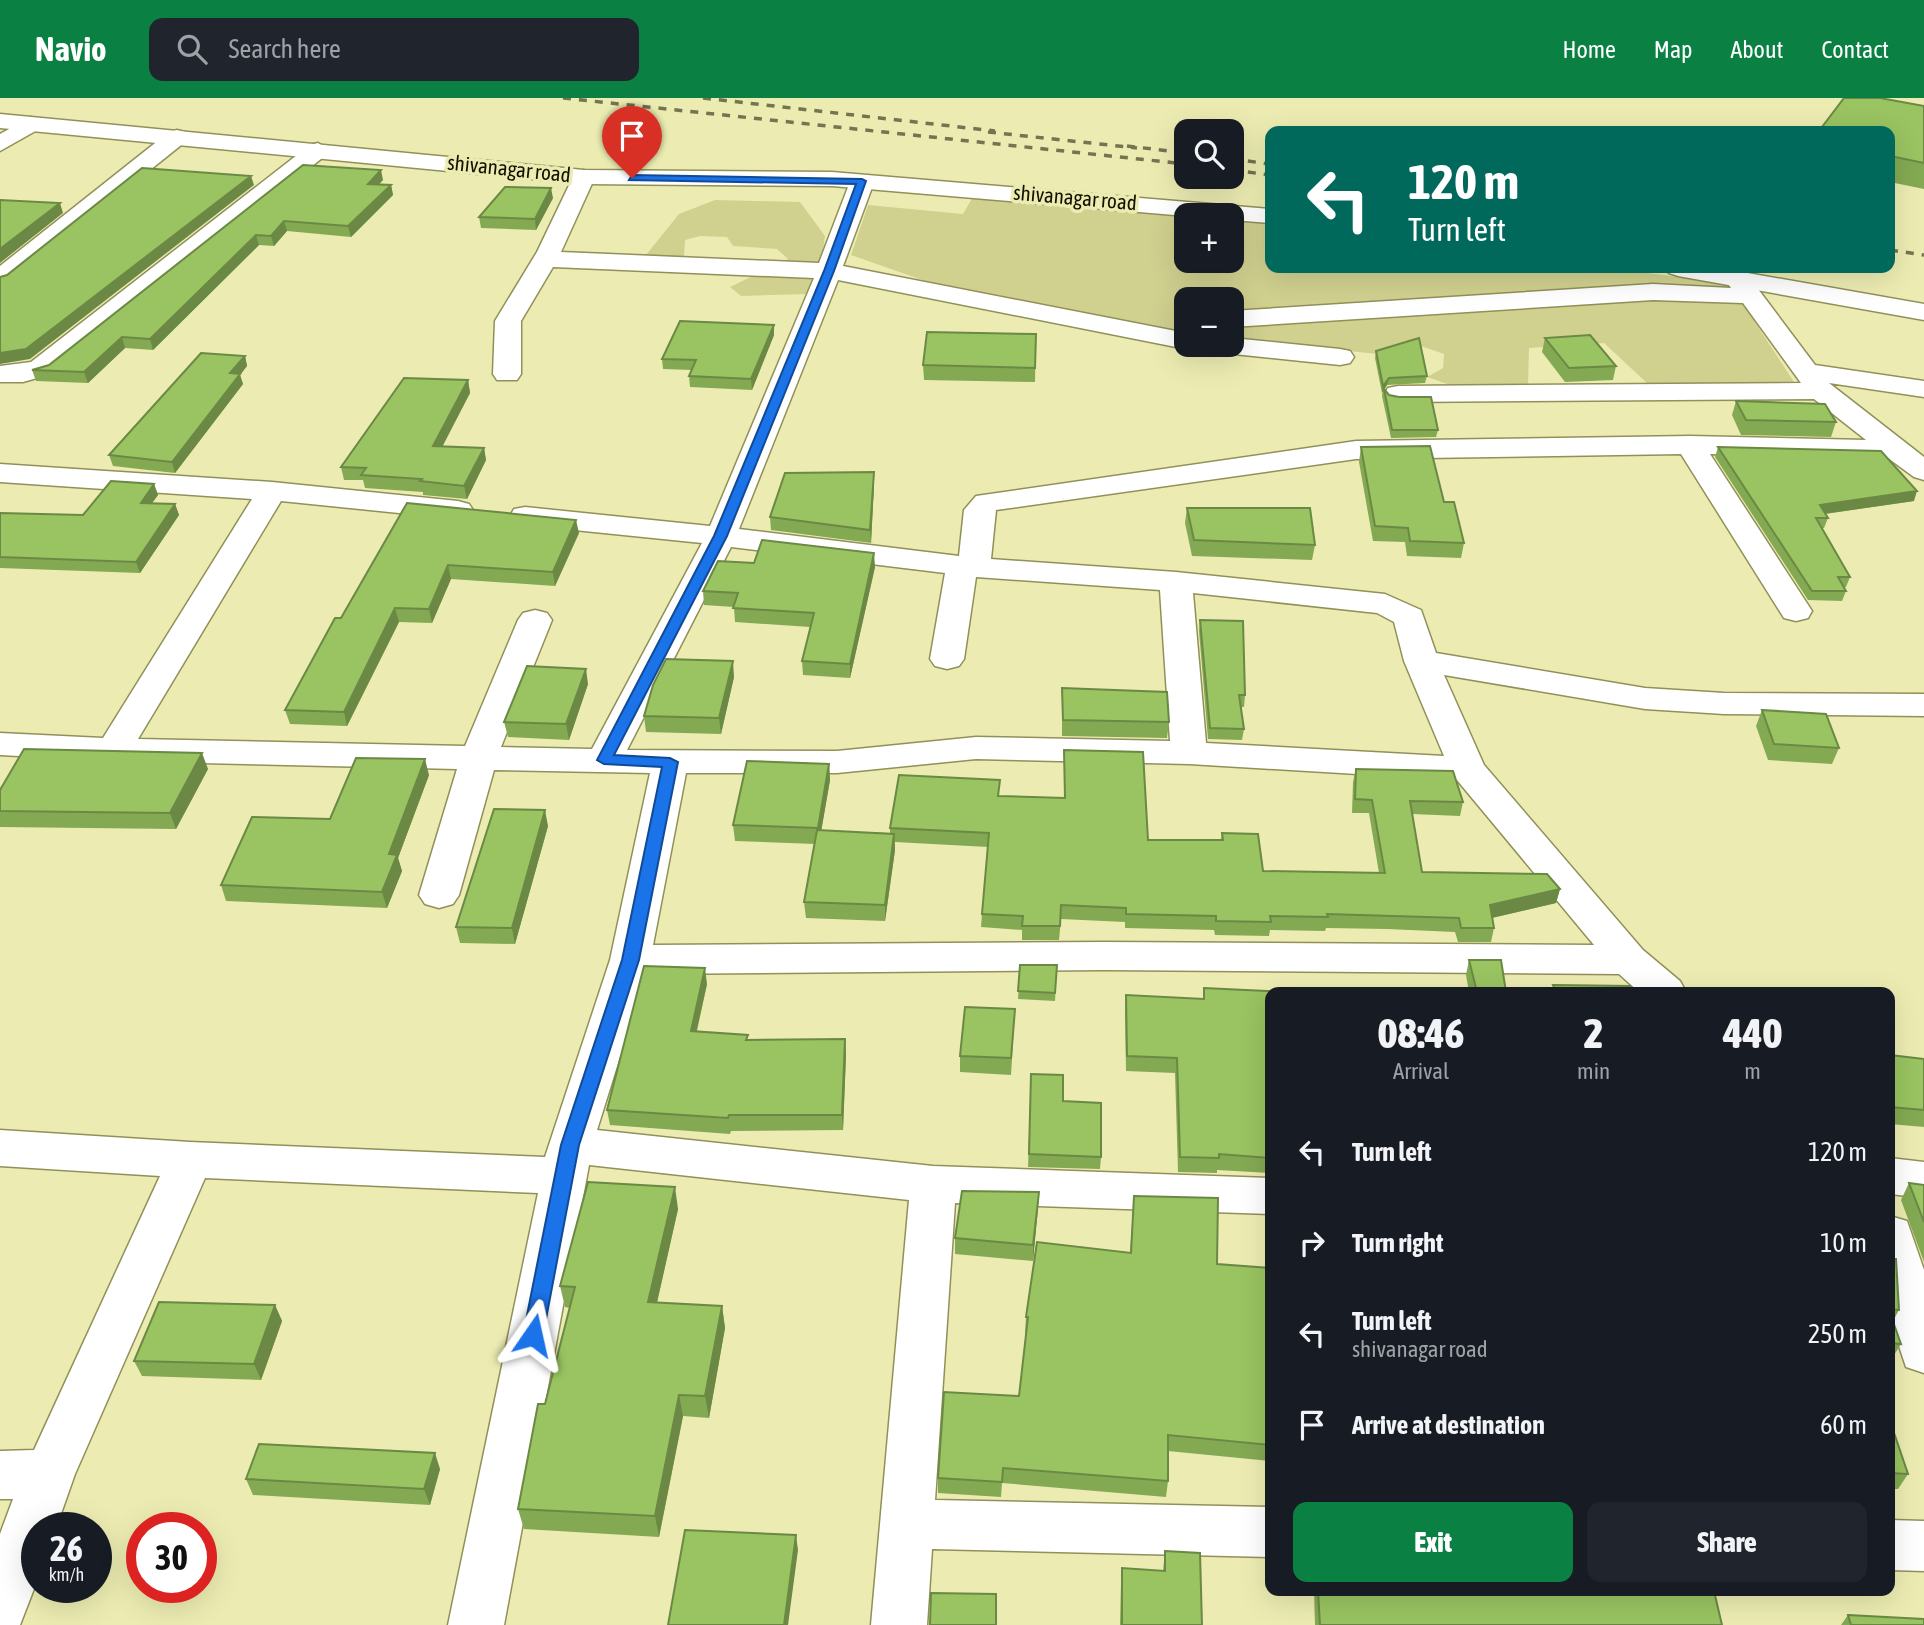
<!DOCTYPE html>
<html lang="en">
<head>
<meta charset="utf-8">
<style>
	body { margin:0; font-family:"Asap Condensed",sans-serif; background:#20242c; color:#f1f3f6; height:100vh; display:flex; flex-direction:column; font-size:26px; white-space:nowrap }
	* { box-sizing:border-box; margin:0 }
	p { font-size:23px; color:#9ea1a6 }
	.icon { flex:none; width:38px; height:38px; fill:none; stroke:currentColor; stroke-width:2; stroke-linecap:round; stroke-linejoin:round }
	.map { position:relative; flex:1; overflow:hidden }
	.sheet { position:absolute; left:1265px; top:889px; width:630px; height:609px; display:flex; flex-direction:column; background:#171b24; border-radius:14px; box-shadow:0 7px 28px #0002 }
	.sheet>* { flex:none }
	.hud { position:absolute; left:1265px; top:28px; width:630px; height:147px; border-radius:14px; box-shadow:0 7px 28px #0002; background:#00695c; color:#fff; overflow:hidden }
	.buttons { position:absolute; left:1174px; top:21px; display:grid; gap:14px }
	.buttons a { display:grid; place-items:center; width:70px; height:70px; border-radius:14px; background:#171b24; box-shadow:0 7px 28px #0002; font-size:35px }
	.speed { position:absolute; left:21px; top:1414px; display:flex; gap:14px; font-size:35px; font-weight:700; text-align:center }
	.speed>* { display:grid; place-content:center; width:91px; height:91px; border-radius:50%; background:#171b24; box-shadow:0 7px 28px #0002; line-height:1 }
	.speed small { font-size:18px; font-weight:400 }
	.speed .limit { border:10px solid #d22; background:#fff; color:#111 }
	.pin { position:absolute; display:grid; place-items:center; width:60px; height:60px; color:#fff; margin:-72px -30px; border-radius:50% 50% 50% 0; rotate:-45deg; box-shadow:0 0 7px #0007 }
	.pin .icon { rotate:45deg }
	.me { position:absolute; width:77px; margin:-38px; rotate:11deg; stroke-linejoin:round; filter:drop-shadow(0 0 5px #0008) }
	.turn { display:flex; align-items:center; gap:24px; height:147px; padding:0 28px; font-size:32px }
	.turn .icon { width:91px; height:91px; stroke-width:2.5 }
	.turn b { display:block; font-size:49px; line-height:60px }
	.eta { display:flex; justify-content:space-evenly; align-items:center; height:119px; text-align:center }
	.eta b { font-size:42px; font-weight:800; line-height:49px }
	.primary-button { display:flex; gap:14px; margin-top:auto; padding:14px 28px }
	.primary-button a { flex:1; height:80px; border-radius:14px; background:#0b8043; color:#fff; font-size:28px; font-weight:800; line-height:80px; text-align:center }
	.primary-button a+a { background:#20242c; color:#f1f3f6 }
	ul { padding:0; list-style:none }
	li { display:flex; align-items:center; gap:21px; height:91px; padding:0 28px }
	li div { flex:1 }
	li b { display:block; font-size:26px }
	li em { font-style:normal }
	header { display:flex; align-items:center; gap:42px; box-sizing:border-box; height:98px; padding:0 35px; background:#0b8043; color:#fff }
	header strong { font-size:33px }
	nav { display:flex; gap:38px; margin-inline-start:auto; font-size:24px }
	.search { width:490px; height:63px; background:#20242c; display:flex; align-items:center; gap:18px; box-sizing:border-box; padding:0 24px; border-radius:14px; color:#9ea1a6; font-size:26px }
	.map>svg:first-child { display:block }
	.green { fill:#d0d18f }
	.lines { fill:none; stroke-linecap:round; stroke-linejoin:round }
	.minor-casing { stroke:#909059; stroke-width:3 }
	.tertiary-casing { stroke:#909059; stroke-width:3 }
	.minor { fill:#fff; fill-rule:evenodd }
	.tertiary { fill:#fff; fill-rule:evenodd }
	.rail { stroke:#757450; stroke-width:3.5; stroke-dasharray:8 8; stroke-linecap:butt }
	.wall { fill:#84a953 }
	.shaded-wall { fill:#6b8944 }
	.building { fill:#99c461; stroke:#6b8944; stroke-width:2 }
	.route { fill:#1a73e8; stroke:#114b97; stroke-width:2 }
	.labels { text-anchor:middle; stroke-width:7; stroke-linejoin:round; paint-order:stroke }
	.far-street-label { font-size:21px; fill:#131200; stroke:#ececb2 }
</style>
</head>
<body>
<header>
<strong>Navio</strong>
<div class="search"><svg class="icon" aria-label="search" viewBox="0 0 24 24"><circle cx="10" cy="10" r="6"/><path d="M15 15l6 6"/></svg>Search here</div>
<nav><a>Home</a><a>Map</a><a>About</a><a>Contact</a></nav>
</header>
<div class="map">
<svg width="1924" height="1527" viewBox="0 0 1924 1527">
	<rect width="100%" height="100%" fill="#ececb2"/>
	<g class="green">
		<path d="M974,97L1186,117V163H1232V121L1270,125V170H1610L1730,186L1796,287L1648,286L1604,245L1529,250L1528,290L1456,289L1427,279L1443,270L1444,256L1418,247L1378,256L1232,241V201H1186V236L1141,231L968,198L851,157L868,107L963,116Z"/>
		<path d="M715,102L800,104L825,138L822,159L806,196L741,198L730,189L788,161L777,151L733,148L727,139L700,138L685,142L684,158L661,166L642,162L679,116Z"/>
	</g>
	<g class="lines">
		<g class="minor-casing">
			<g id="minor">
				<path d="M31,19L42,26L39,31L0,53V36Z"/>
				<path d="M177,32L185,34L188,39L185,44L9,185L0,188V168L169,34Z"/>
				<path d="M318,45L329,52L326,57L51,276L23,284H0V268L31,264L310,47Z"/>
				<path d="M584,72L595,79L561,154L819,165L850,84L854,79H870L874,84L843,168L1186,235V247L1195,249L1186,251L838,182L739,431L959,458L964,412L976,398L1356,343L1690,338L1866,342L1814,301L1398,304L1388,302L1384,296L1388,290L1398,288L1801,285L1743,205L1653,202L1232,229V213L1653,186L1731,190L1724,180L1728,175H1746L1815,267L1924,283V299L1829,285L1924,359V382L1914,379L1888,360L1710,356L1812,513L1808,520L1796,523L1784,520L1681,356L1356,361L996,412L991,461L1176,474L1385,496L1421,512L1436,555L1645,590L1724,595L1924,596V618L1724,616L1645,611L1444,577L1484,667L1643,852L1680,883L1686,894H1639L1619,876L1104,872L646,876L597,1032L933,1068L1270,1080V1116L955,1105L935,1402L1270,1409V1459L932,1451L927,1527H871L909,1102L589,1067L504,1527H448L538,1095L205,1080L75,1376L56,1430H37V1483L20,1527H0V1436L13,1401H0V1353L34,1352L160,1078L0,1068V1032L190,1044L545,1059L610,862L650,675L494,672L459,797L453,806L439,810L425,806L419,797L457,671L114,663L0,657V635L103,640L252,401L0,384V366L272,384L458,403L469,406L473,412L469,418L458,421L281,403L138,641L465,648L518,522L523,515L535,512L547,515L552,522L501,649L592,651L702,445L525,427L514,425L510,418L514,411L525,409L710,428L814,180L553,169L521,223V276L517,282H497L493,276L495,223L537,154L573,79ZM731,449L945,475L930,561L935,568L947,571L959,568L964,561L976,479L1160,492L1170,643L976,639L837,653L627,652ZM1193,495L1377,515L1394,524L1404,563L1444,658L1206,645ZM976,661L1189,666L1457,682L1594,847L1104,844L653,847L686,675H837Z"/>
				<path d="M1232,240L1340,251L1350,253L1354,259L1350,265L1340,267L1224,255L1215,253L1211,247H1232Z"/>
				<path d="M1890,1060L1924,1064V1100L1890,1096Z"/>
				<path d="M1890,1118L1907,1123L1924,1172V1275L1906,1269L1890,1221Z"/>
				<path d="M1890,1422L1924,1423V1473L1890,1472Z"/>
			</g>
		</g>
		<g class="tertiary-casing">
			<g id="tertiary">
				<path d="M0,16L584,72L832,74L1270,111V125L1232,122V117L1186,118L832,88L584,86L0,30Z"/>
				<path d="M1665,170H1719L1924,206V222L1678,178L1669,175Z"/>
			</g>
		</g>
		<use href="#minor" class="minor"/>
		<use href="#tertiary" class="tertiary"/>
		<g class="rail">
			<path d="M563,0L1186,66"/>
			<path d="M703,0L995,33"/>
			<path d="M988,34L1137,50"/>
			<path d="M1127,48L1186,55"/>
			<path d="M1232,61L1270,66"/>
			<path d="M1232,72L1270,77"/>
			<path d="M1890,152L1924,157"/>
		</g>
	</g>
	<g class="wall">
		<path d="M1924,8V91L1890,84V33Z"/>
		<path d="M303,67L383,82L379,86L391,87L393,97L351,139L287,133L274,148L259,147L153,252L125,250L88,285L36,283L32,272L49,267Z"/>
		<path d="M553,100L536,132L481,130L479,119Z"/>
		<path d="M774,227V237L752,292L690,289L689,278L692,272L663,271L662,261Z"/>
		<path d="M1036,236L1035,284L924,282L923,267Z"/>
		<path d="M1545,240L1616,268L1613,282L1565,284L1542,254Z"/>
		<path d="M1376,253L1427,278L1425,285L1387,287L1384,292L1389,297L1438,332L1436,339L1391,340L1382,298L1383,293L1382,295L1375,260Z"/>
		<path d="M245,258L247,268L240,277L243,286L175,375L113,368L109,357Z"/>
		<path d="M468,282L470,295L442,348L484,350L486,362L467,401L423,397V394L365,390L363,382H344L341,369Z"/>
		<path d="M1736,303L1836,324L1831,339L1741,337L1732,317Z"/>
		<path d="M1361,349L1444,404L1464,445L1461,460L1407,458L1405,444L1373,443L1359,364Z"/>
		<path d="M1718,349L1914,403L1825,416L1828,420L1824,430H1821L1850,479L1846,489H1843L1846,493L1842,503L1808,502L1715,359Z"/>
		<path d="M154,386L158,397L152,405L175,406L179,417L140,475L0,470V415L83,417Z"/>
		<path d="M874,387L871,445L771,432L770,419Z"/>
		<path d="M407,405L579,435L555,488L451,481L432,525L399,524L347,628L290,626L285,612L341,520Z"/>
		<path d="M1187,410L1315,447L1312,462L1192,458L1185,425Z"/>
		<path d="M754,465L875,469L850,580L803,577L802,563L810,529L735,524L734,509L704,507L703,493Z"/>
		<path d="M1200,522L1245,597L1244,609H1241L1244,631L1242,642L1208,641L1199,533Z"/>
		<path d="M734,579L721,636L646,634L644,618Z"/>
		<path d="M588,586L569,642L508,639L504,624Z"/>
		<path d="M1062,590L1169,624L1167,640L1062,638Z"/>
		<path d="M1762,612L1839,650L1832,666L1768,662L1756,628Z"/>
		<path d="M1064,652L1148,742H1221L1222,735L1263,773L1379,775L1369,715H1352L1353,684L1356,671L1463,704L1460,718L1412,716L1422,774L1560,791L1556,805L1492,820L1494,830L1491,844H1458L1455,834L1387,831L1326,830L1325,833L1270,832L1269,838L1215,837L1214,832L1125,830V824L1061,821L1059,842H1022V832L981,829L982,816L988,749L895,744V752L885,823L806,820L804,804L815,746L735,743L733,727L829,666L830,682L821,733L890,735V730L999,698L1064,700Z"/>
		<path d="M208,671L176,731L0,729V692Z"/>
		<path d="M429,677L398,760L402,773L387,810L226,803L221,787L330,721Z"/>
		<path d="M548,728L515,846L460,845L456,829Z"/>
		<path d="M1469,862L1506,894H1469L1466,877Z"/>
		<path d="M1020,867H1057L1055,903L1018,901Z"/>
		<path d="M707,886L697,933L748,942L845,941L846,957L843,1032L731,1033L730,1036L610,1027L607,1012Z"/>
		<path d="M1204,890L1270,894V1075L1217,1072V1075L1178,1074L1175,975L1126,973L1125,913L1126,897L1203,901Z"/>
		<path d="M1014,928L1011,977L960,974V958Z"/>
		<path d="M1890,957L1924,961V1029L1890,1026Z"/>
		<path d="M1031,976L1063,1003L1101,1059L1100,1071L1028,1069Z"/>
		<path d="M1909,1085L1924,1087V1164L1901,1102Z"/>
		<path d="M1039,1094L1033,1163L955,1156V1140Z"/>
		<path d="M1134,1098L1217,1166L1270,1170V1363L1168,1353V1383L1166,1399L1002,1385L1001,1399L938,1395V1380L1019,1298L1027,1235H1025L1026,1219L1130,1155Z"/>
		<path d="M678,1111L657,1205L722,1208L725,1230L709,1320L683,1318L659,1439L524,1431L518,1411L570,1210L565,1209L560,1188Z"/>
		<path d="M1890,1161L1899,1212L1893,1223L1901,1246L1891,1262H1890Z"/>
		<path d="M275,1207L282,1223L261,1282L142,1278L134,1263Z"/>
		<path d="M1890,1323L1908,1376L1898,1391H1890Z"/>
		<path d="M440,1371L430,1407L253,1397L246,1381Z"/>
		<path d="M1165,1453L1202,1527H1120L1121,1485L1122,1470L1163,1473Z"/>
		<path d="M1314,1493H1457L1472,1494L1473,1493H1714L1722,1527H1315Z"/>
		<path d="M1848,1517L1924,1527H1841Z"/>
	</g>
	<g class="shaded-wall">
		<path d="M381,72L383,82L370,96L368,86Z"/>
		<path d="M251,78L254,87L30,261L0,266V255Z"/>
		<path d="M391,87L393,97L351,139L348,128Z"/>
		<path d="M551,90L553,100L536,132L535,121Z"/>
		<path d="M60,105L63,115L0,165V151Z"/>
		<path d="M284,123L287,133L274,148L271,138Z"/>
		<path d="M256,137L259,147L153,252L150,241Z"/>
		<path d="M774,227V237L752,292L751,281Z"/>
		<path d="M122,239L125,250L88,285L84,274Z"/>
		<path d="M245,258L247,268L240,277L243,286L175,375L172,364L230,275Z"/>
		<path d="M1389,280L1387,287L1382,295L1383,288Z"/>
		<path d="M468,282L470,295L436,361L433,348Z"/>
		<path d="M484,350L486,362L467,401L464,388Z"/>
		<path d="M874,374V387L871,445L870,432Z"/>
		<path d="M154,386L158,397L144,416L141,405Z"/>
		<path d="M1917,393L1914,403L1816,417L1820,407Z"/>
		<path d="M175,406L179,417L140,475L136,464Z"/>
		<path d="M576,422L579,435L555,488L553,474Z"/>
		<path d="M874,455L875,469L850,580V566Z"/>
		<path d="M448,467L451,481L432,525L429,511Z"/>
		<path d="M395,510L399,524L347,628L344,614Z"/>
		<path d="M733,563L734,579L721,636L719,620Z"/>
		<path d="M586,571L588,586L569,642L566,626Z"/>
		<path d="M202,655L208,671L176,731L170,715Z"/>
		<path d="M425,661L429,677L398,760L402,773L387,810L382,794L389,756Z"/>
		<path d="M829,666L830,682L819,746L818,730Z"/>
		<path d="M545,712L548,728L515,846L512,830Z"/>
		<path d="M894,736L895,752L885,823V807Z"/>
		<path d="M1560,791L1556,805L1487,821L1490,807Z"/>
		<path d="M705,870L707,886L693,948L691,933Z"/>
		<path d="M845,941L846,957L843,1032L842,1017Z"/>
		<path d="M675,1089L678,1111L652,1226L648,1204Z"/>
		<path d="M1039,1094L1038,1111L1033,1163V1147Z"/>
		<path d="M275,1207L282,1223L261,1282L254,1266Z"/>
		<path d="M722,1208L725,1230L709,1320L705,1298Z"/>
		<path d="M679,1297L683,1318L659,1439L655,1418Z"/>
		<path d="M435,1355L440,1371L430,1407L424,1391Z"/>
		<path d="M796,1437L798,1452L788,1527H784Z"/>
	</g>
	<g class="building">
		<path d="M1844,0H1880L1924,8V65L1890,58V33H1819Z"/>
		<path d="M303,67L381,72L368,86L391,87L348,128L284,123L271,138L256,137L150,241L122,239L84,274L32,272L49,267Z"/>
		<path d="M142,70L251,78L26,251L0,255V179L7,177Z"/>
		<path d="M505,89L551,90L535,121L479,119Z"/>
		<path d="M0,102L60,105L0,151Z"/>
		<path d="M680,223L774,227L751,281L689,278L696,262L662,261Z"/>
		<path d="M927,234L1036,236L1035,270L923,267Z"/>
		<path d="M1590,237L1616,268L1569,270L1545,240Z"/>
		<path d="M1419,240L1427,278L1389,280L1383,288L1376,253Z"/>
		<path d="M201,255L245,258L230,275L240,276L172,364L109,357Z"/>
		<path d="M404,280L468,282L433,348L484,350L464,388L420,383L422,381L361,377L366,370L341,369Z"/>
		<path d="M1384,291L1389,297L1399,299H1431L1438,332H1392Z"/>
		<path d="M1736,303L1825,306L1836,324L1746,322Z"/>
		<path d="M1430,348L1444,404H1454L1464,445L1410,443L1408,430L1375,428L1361,349Z"/>
		<path d="M1718,349L1881,353L1917,393L1820,407L1828,420H1816L1850,479H1838L1846,493H1812Z"/>
		<path d="M874,374L870,432L770,419L785,375Z"/>
		<path d="M111,383L154,386L141,405L175,406L136,464L0,459V415L83,417Z"/>
		<path d="M407,405L576,422L553,474L448,467L429,511L395,510L344,614L285,612L335,520H341Z"/>
		<path d="M1187,410H1310L1315,447L1194,442Z"/>
		<path d="M762,442L874,455L850,566L802,563L814,515L733,510L738,495L703,493L718,463L754,465Z"/>
		<path d="M1200,522L1243,523L1245,597H1239L1244,631L1210,630Z"/>
		<path d="M666,561L733,563L719,620L644,618L653,587Z"/>
		<path d="M527,568L586,571L566,626L504,624Z"/>
		<path d="M1062,590L1167,594L1169,624L1063,622Z"/>
		<path d="M1762,612L1826,616L1839,650L1774,646Z"/>
		<path d="M24,651L202,655L170,715L0,713V692Z"/>
		<path d="M1064,652L1143,654L1148,742H1223L1222,735L1258,736L1263,773L1385,775L1372,702L1355,701L1356,671L1453,673L1463,704L1410,703L1422,774L1547,776L1560,791L1490,807L1494,830H1461L1459,820L1327,816L1328,819L1270,818L1271,824L1216,823V818L1126,816V810L1061,807L1060,828H1022L1023,818L982,816L989,735L890,730L899,677L1000,682L998,698L1065,700Z"/>
		<path d="M356,660L425,661L389,756L397,757L382,794L221,787L252,719L330,721Z"/>
		<path d="M747,663L829,666L818,730L733,727Z"/>
		<path d="M494,711L545,712L512,830L456,829Z"/>
		<path d="M817,732L894,736L885,807L804,804Z"/>
		<path d="M1469,862H1501L1506,894H1477Z"/>
		<path d="M1020,867H1057L1055,895L1018,893Z"/>
		<path d="M644,868L705,870L691,933L748,937L746,942L845,941L842,1017H729L728,1020L607,1012Z"/>
		<path d="M1553,887L1630,888L1632,894H1556Z"/>
		<path d="M1204,890L1290,894H1270V1060L1219,1056V1060L1180,1059L1177,960L1127,958L1126,897L1204,901Z"/>
		<path d="M965,909L1015,911L1011,960L960,958Z"/>
		<path d="M1890,957L1924,961V1012L1890,1009Z"/>
		<path d="M1031,976L1063,977V1003L1101,1005V1059L1029,1056Z"/>
		<path d="M588,1084L675,1089L648,1204L722,1208L705,1298L679,1297L655,1418L518,1411L538,1306H545L575,1189L560,1188Z"/>
		<path d="M1909,1085L1924,1087V1124Z"/>
		<path d="M962,1093L1039,1094L1033,1147L955,1140Z"/>
		<path d="M1134,1098L1218,1100L1217,1166L1270,1170V1347L1168,1337V1383L1003,1370L1002,1384L938,1380L944,1294L1019,1298L1028,1219H1026L1037,1144L1131,1155Z"/>
		<path d="M1890,1161H1896L1899,1212L1890,1211Z"/>
		<path d="M159,1204L275,1207L254,1266L134,1263Z"/>
		<path d="M1890,1215L1901,1246L1890,1245Z"/>
		<path d="M1890,1323L1908,1376L1890,1375Z"/>
		<path d="M259,1346L435,1355L424,1391L246,1381Z"/>
		<path d="M685,1432L796,1437L784,1527H668Z"/>
		<path d="M1165,1453L1200,1455L1202,1527H1122V1470L1165,1473Z"/>
		<path d="M1318,1493H1457L1478,1494V1493H1714L1722,1527H1320Z"/>
		<path d="M931,1495L996,1496V1527H930Z"/>
		<path d="M1848,1517L1924,1521V1527H1851Z"/>
	</g>
	<path class="route" d="M632,77L862,81L866,83L834,173L727,438L614,657L670,660L678,664L639,862L579,1047L543,1237L540,1243L533,1245L526,1243L523,1237L561,1047L622,862L662,669L604,666L597,662L714,438L824,173L856,86L629,82Z"/>
	<g class="labels">
		<g class="far-street-label">
			<text transform="translate(509 71) rotate(6)" y="7">shivanagar road</text>
			<text transform="translate(1075 100) rotate(5)" y="7">shivanagar road</text>
		</g>
	</g>
</svg>
<div class="buttons">
<a><svg class="icon" aria-label="search" viewBox="0 0 24 24"><circle cx="10" cy="10" r="6"/><path d="M15 15l6 6"/></svg></a>
<a>+</a>
<a>−</a>
</div>
<div class="speed"><div>26<small>km/h</small></div><div class="limit">30</div></div>
<div class="pin" style="left:632px;top:80px;background:#d93025"><svg class="icon" aria-label="arrive" viewBox="0 0 24 24"><path d="M6 21V4h12l-3 4 3 4H6"/></svg></div>
<svg class="me" style="left:533px;top:1237px" viewBox="-20 -20 40 40"><path d="M0-17L14 15 0 8-14 15z" fill="#1a73e8" stroke="#fff" stroke-width="4"/></svg>
<div class="hud">
<div class="turn"><svg class="icon" aria-label="left" viewBox="0 0 24 24"><path d="M17 20v-9H6M10 6l-5 5 5 5"/></svg><div><b>120 m</b>Turn left</div></div>
</div>
<section class="sheet">
<div class="eta">
<div><b>08:46</b><p>Arrival</p></div>
<div><b>2</b><p>min</p></div>
<div><b>440</b><p>m</p></div>
</div>
<ul>
<li><svg class="icon" aria-label="left" viewBox="0 0 24 24"><path d="M17 20v-9H6M10 6l-5 5 5 5"/></svg><div><b>Turn left</b></div><em>120 m</em></li>
<li><svg class="icon" aria-label="right" viewBox="0 0 24 24"><path d="M7 20v-9h11M14 6l5 5-5 5"/></svg><div><b>Turn right</b></div><em>10 m</em></li>
<li><svg class="icon" aria-label="left" viewBox="0 0 24 24"><path d="M17 20v-9H6M10 6l-5 5 5 5"/></svg><div><b>Turn left</b><p>shivanagar road</p></div><em>250 m</em></li>
<li><svg class="icon" aria-label="arrive" viewBox="0 0 24 24"><path d="M6 21V4h12l-3 4 3 4H6"/></svg><div><b>Arrive at destination</b></div><em>60 m</em></li>
</ul>
<div class="primary-button"><a>Exit</a><a>Share</a></div>
</section>
</div>
</body>
</html>
